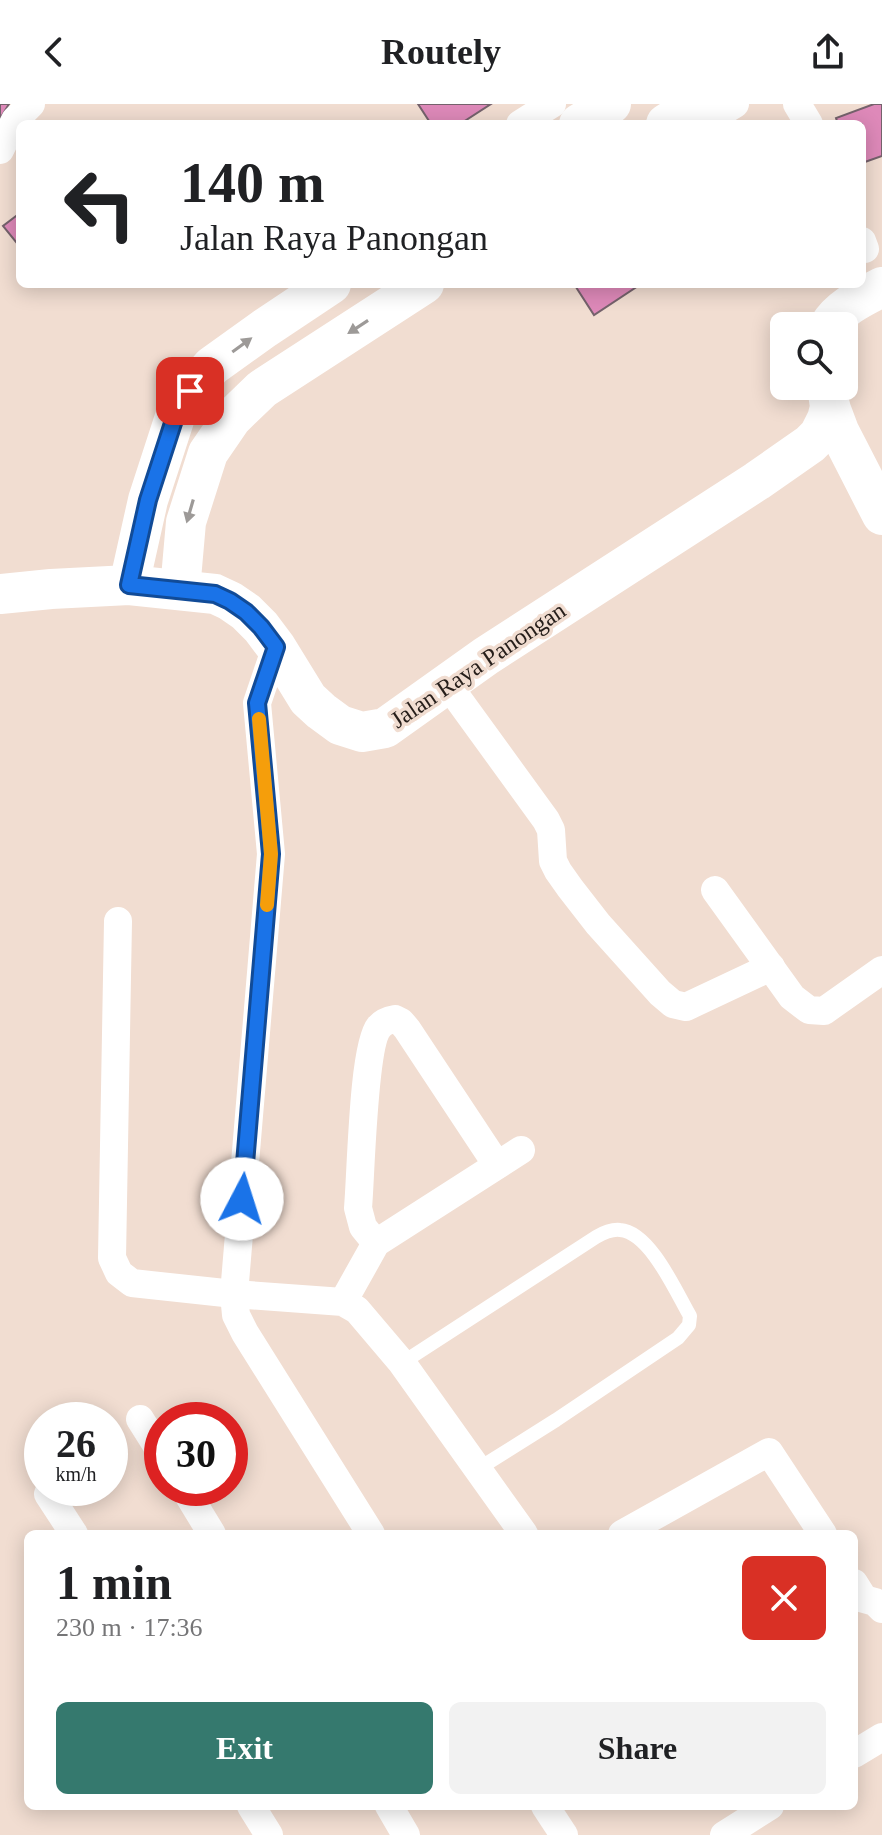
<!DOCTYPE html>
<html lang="en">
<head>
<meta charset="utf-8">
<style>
	body { margin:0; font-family:Georgia,serif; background:#f2f2f2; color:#202124; height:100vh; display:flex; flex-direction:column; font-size:30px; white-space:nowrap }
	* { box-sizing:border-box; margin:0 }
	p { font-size:26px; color:#757577 }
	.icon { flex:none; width:44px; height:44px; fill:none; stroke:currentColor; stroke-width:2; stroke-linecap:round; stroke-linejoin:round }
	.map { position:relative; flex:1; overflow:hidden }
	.side { position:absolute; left:24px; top:1426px; width:834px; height:280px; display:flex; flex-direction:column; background:#fff; border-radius:12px; box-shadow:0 4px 20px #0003 }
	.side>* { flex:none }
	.banner { position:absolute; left:16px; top:16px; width:850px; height:168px; border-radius:12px; box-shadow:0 4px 20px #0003; background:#fff; color:#202124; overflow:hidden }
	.buttons { position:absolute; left:770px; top:208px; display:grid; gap:16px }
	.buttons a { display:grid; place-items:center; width:88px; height:88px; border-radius:12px; background:#fff; box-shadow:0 4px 20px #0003; font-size:40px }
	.speed { position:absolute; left:24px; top:1298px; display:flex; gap:16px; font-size:40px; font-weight:700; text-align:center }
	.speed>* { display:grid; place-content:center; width:104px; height:104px; border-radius:50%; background:#fff; box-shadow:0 4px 20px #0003; line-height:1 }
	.speed small { font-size:20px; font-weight:400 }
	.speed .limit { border:12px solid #d22; background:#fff; color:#111 }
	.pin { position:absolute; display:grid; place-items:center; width:68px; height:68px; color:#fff; margin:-34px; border-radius:16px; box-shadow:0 4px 12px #0006 }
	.me { position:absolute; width:88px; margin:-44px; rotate:5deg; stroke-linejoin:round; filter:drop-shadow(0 0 6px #0008) }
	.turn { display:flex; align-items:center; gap:28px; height:168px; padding:0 32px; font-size:36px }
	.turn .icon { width:104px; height:104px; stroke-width:2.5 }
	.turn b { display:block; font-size:56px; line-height:68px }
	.round { display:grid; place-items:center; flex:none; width:84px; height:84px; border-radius:12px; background:#f2f2f2 }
	.head { display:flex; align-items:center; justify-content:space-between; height:136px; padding:0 32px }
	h1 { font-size:48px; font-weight:800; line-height:60px }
	.primary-button { display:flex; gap:16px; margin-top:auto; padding:16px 32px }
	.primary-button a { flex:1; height:92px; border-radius:12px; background:#35796e; color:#fff; font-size:32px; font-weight:800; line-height:92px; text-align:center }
	.primary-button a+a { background:#f2f2f2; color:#202124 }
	header { display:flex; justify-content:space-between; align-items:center; height:104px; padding:0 32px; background:#fff; font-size:36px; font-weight:800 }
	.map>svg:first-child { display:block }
	.building { fill:#de89b9; stroke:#75626c; stroke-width:2 }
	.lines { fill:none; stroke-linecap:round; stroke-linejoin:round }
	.lane { stroke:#fff; stroke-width:14 }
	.street { stroke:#fff; stroke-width:28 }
	.secondary { stroke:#fff; stroke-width:40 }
	.oneway { fill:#9d9a98 }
	.route-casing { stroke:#114b97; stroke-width:20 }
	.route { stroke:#1a73e8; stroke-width:14 }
	.slow { stroke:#f59e0b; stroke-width:14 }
	.labels { text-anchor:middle; stroke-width:7; stroke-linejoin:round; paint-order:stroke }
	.street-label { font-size:24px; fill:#261e1a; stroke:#f1ddd1 }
</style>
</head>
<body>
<header><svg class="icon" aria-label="back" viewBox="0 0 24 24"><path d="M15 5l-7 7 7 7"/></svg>Routely<svg class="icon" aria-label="share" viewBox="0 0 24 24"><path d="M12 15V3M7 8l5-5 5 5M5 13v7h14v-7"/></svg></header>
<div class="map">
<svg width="882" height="1731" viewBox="0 0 882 1731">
	<rect width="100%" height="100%" fill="#f1ddd1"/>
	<g class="building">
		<path d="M0,0H9L0,15Z"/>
		<path d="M418,0H491L460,20H431Z"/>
		<path d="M874,0H882V52L862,59V20H838L836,14Z"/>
		<path d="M20,109V143L3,122Z"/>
		<path d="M574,180H641L594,211Z"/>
	</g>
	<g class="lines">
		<path class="lane" d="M402,1259L596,1133C603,1129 611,1125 620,1126C650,1128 676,1188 690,1212L689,1221L678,1234L556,1316L478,1365"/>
		<g class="street">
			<path d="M797,0L809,20"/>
			<path d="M520,20L552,0"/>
			<path d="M702,20L735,0"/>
			<path d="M0,46L15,16L31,0"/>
			<path d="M862,137L865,145"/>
			<path d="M276,543L257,599L271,750L234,1190L236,1211L245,1229L371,1430"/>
			<path d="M448,581L546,716L551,726L553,757L558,767L570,784L598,820L660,889L673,900L686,903L771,863"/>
			<path d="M715,786L792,893L809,906L824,907L882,866"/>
			<path d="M118,817L112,1154L119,1169L132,1179L234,1190L343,1198L357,1206L402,1259L524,1430"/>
			<path d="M376,1139L363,1123L358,1104C361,1071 363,942 379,923C383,918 389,916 395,915L401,918L407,925L497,1061"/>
			<path d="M343,1198L376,1139L521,1046"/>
			<path d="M140,1315L162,1350"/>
			<path d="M184,1384L212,1430"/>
			<path d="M48,1390L74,1430"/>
			<path d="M622,1430L769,1348L823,1430"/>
			<path d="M854,1479L864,1495L875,1498L882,1505"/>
			<path d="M854,1650L882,1633"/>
			<path d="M251,1702L269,1731"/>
			<path d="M389,1702L406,1731"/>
			<path d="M545,1702L564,1731"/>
			<path d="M724,1731L770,1702"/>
		</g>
		<g class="secondary">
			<path d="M579,20L611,0"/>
			<path d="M666,20L696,0"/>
			<path d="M829,222C840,203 863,193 882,183"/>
			<path d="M830,303L839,327L882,411"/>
			<path d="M129,481L148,396L175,313L190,287L212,262L265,224L331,180"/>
			<path d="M180,486L186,418L208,349L232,314L262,285L424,180"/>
			<path d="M0,490L51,485L129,481L215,490L230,497L246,508L261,523L276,543L308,595L321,607L340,621L362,628L385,624L486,552L757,377L810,340L819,331L827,315L830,303L827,282"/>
		</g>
	</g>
	<defs><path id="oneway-solid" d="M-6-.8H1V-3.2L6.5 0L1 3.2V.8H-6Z" transform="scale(2)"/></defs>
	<g class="oneway">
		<use href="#oneway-solid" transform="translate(358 223) rotate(147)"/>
		<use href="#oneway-solid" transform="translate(242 241) rotate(-36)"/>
		<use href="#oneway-solid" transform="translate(190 407) rotate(106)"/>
	</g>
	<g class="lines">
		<g class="route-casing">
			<path id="route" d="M190,287L175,313L148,396L129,481L215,490L230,497L246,508L261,523L276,543L257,599L271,750L242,1095"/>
		</g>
		<use href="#route" class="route"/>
		<path class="slow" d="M259,615L271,750L267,801"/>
	</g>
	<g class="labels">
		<g class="street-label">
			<text transform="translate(478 561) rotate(-34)" y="8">Jalan Raya Panongan</text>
		</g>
	</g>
</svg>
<div class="buttons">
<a><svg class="icon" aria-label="search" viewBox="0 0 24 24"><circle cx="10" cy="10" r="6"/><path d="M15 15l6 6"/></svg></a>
</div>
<div class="speed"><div>26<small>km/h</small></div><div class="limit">30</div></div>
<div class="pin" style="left:190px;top:287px;background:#d93025"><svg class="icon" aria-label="arrive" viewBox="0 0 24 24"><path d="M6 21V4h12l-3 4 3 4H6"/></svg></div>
<svg class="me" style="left:242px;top:1095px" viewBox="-20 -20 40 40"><circle r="19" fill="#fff"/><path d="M0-13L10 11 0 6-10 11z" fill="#1a73e8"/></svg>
<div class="banner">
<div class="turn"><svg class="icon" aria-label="left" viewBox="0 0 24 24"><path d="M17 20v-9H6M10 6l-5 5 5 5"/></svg><div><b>140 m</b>Jalan Raya Panongan</div></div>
</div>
<section class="side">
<div class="head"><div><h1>1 min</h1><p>230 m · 17:36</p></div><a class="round" style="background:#d93025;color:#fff"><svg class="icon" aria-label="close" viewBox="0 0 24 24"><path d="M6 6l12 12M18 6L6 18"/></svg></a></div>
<div class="primary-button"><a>Exit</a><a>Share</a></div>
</section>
</div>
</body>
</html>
